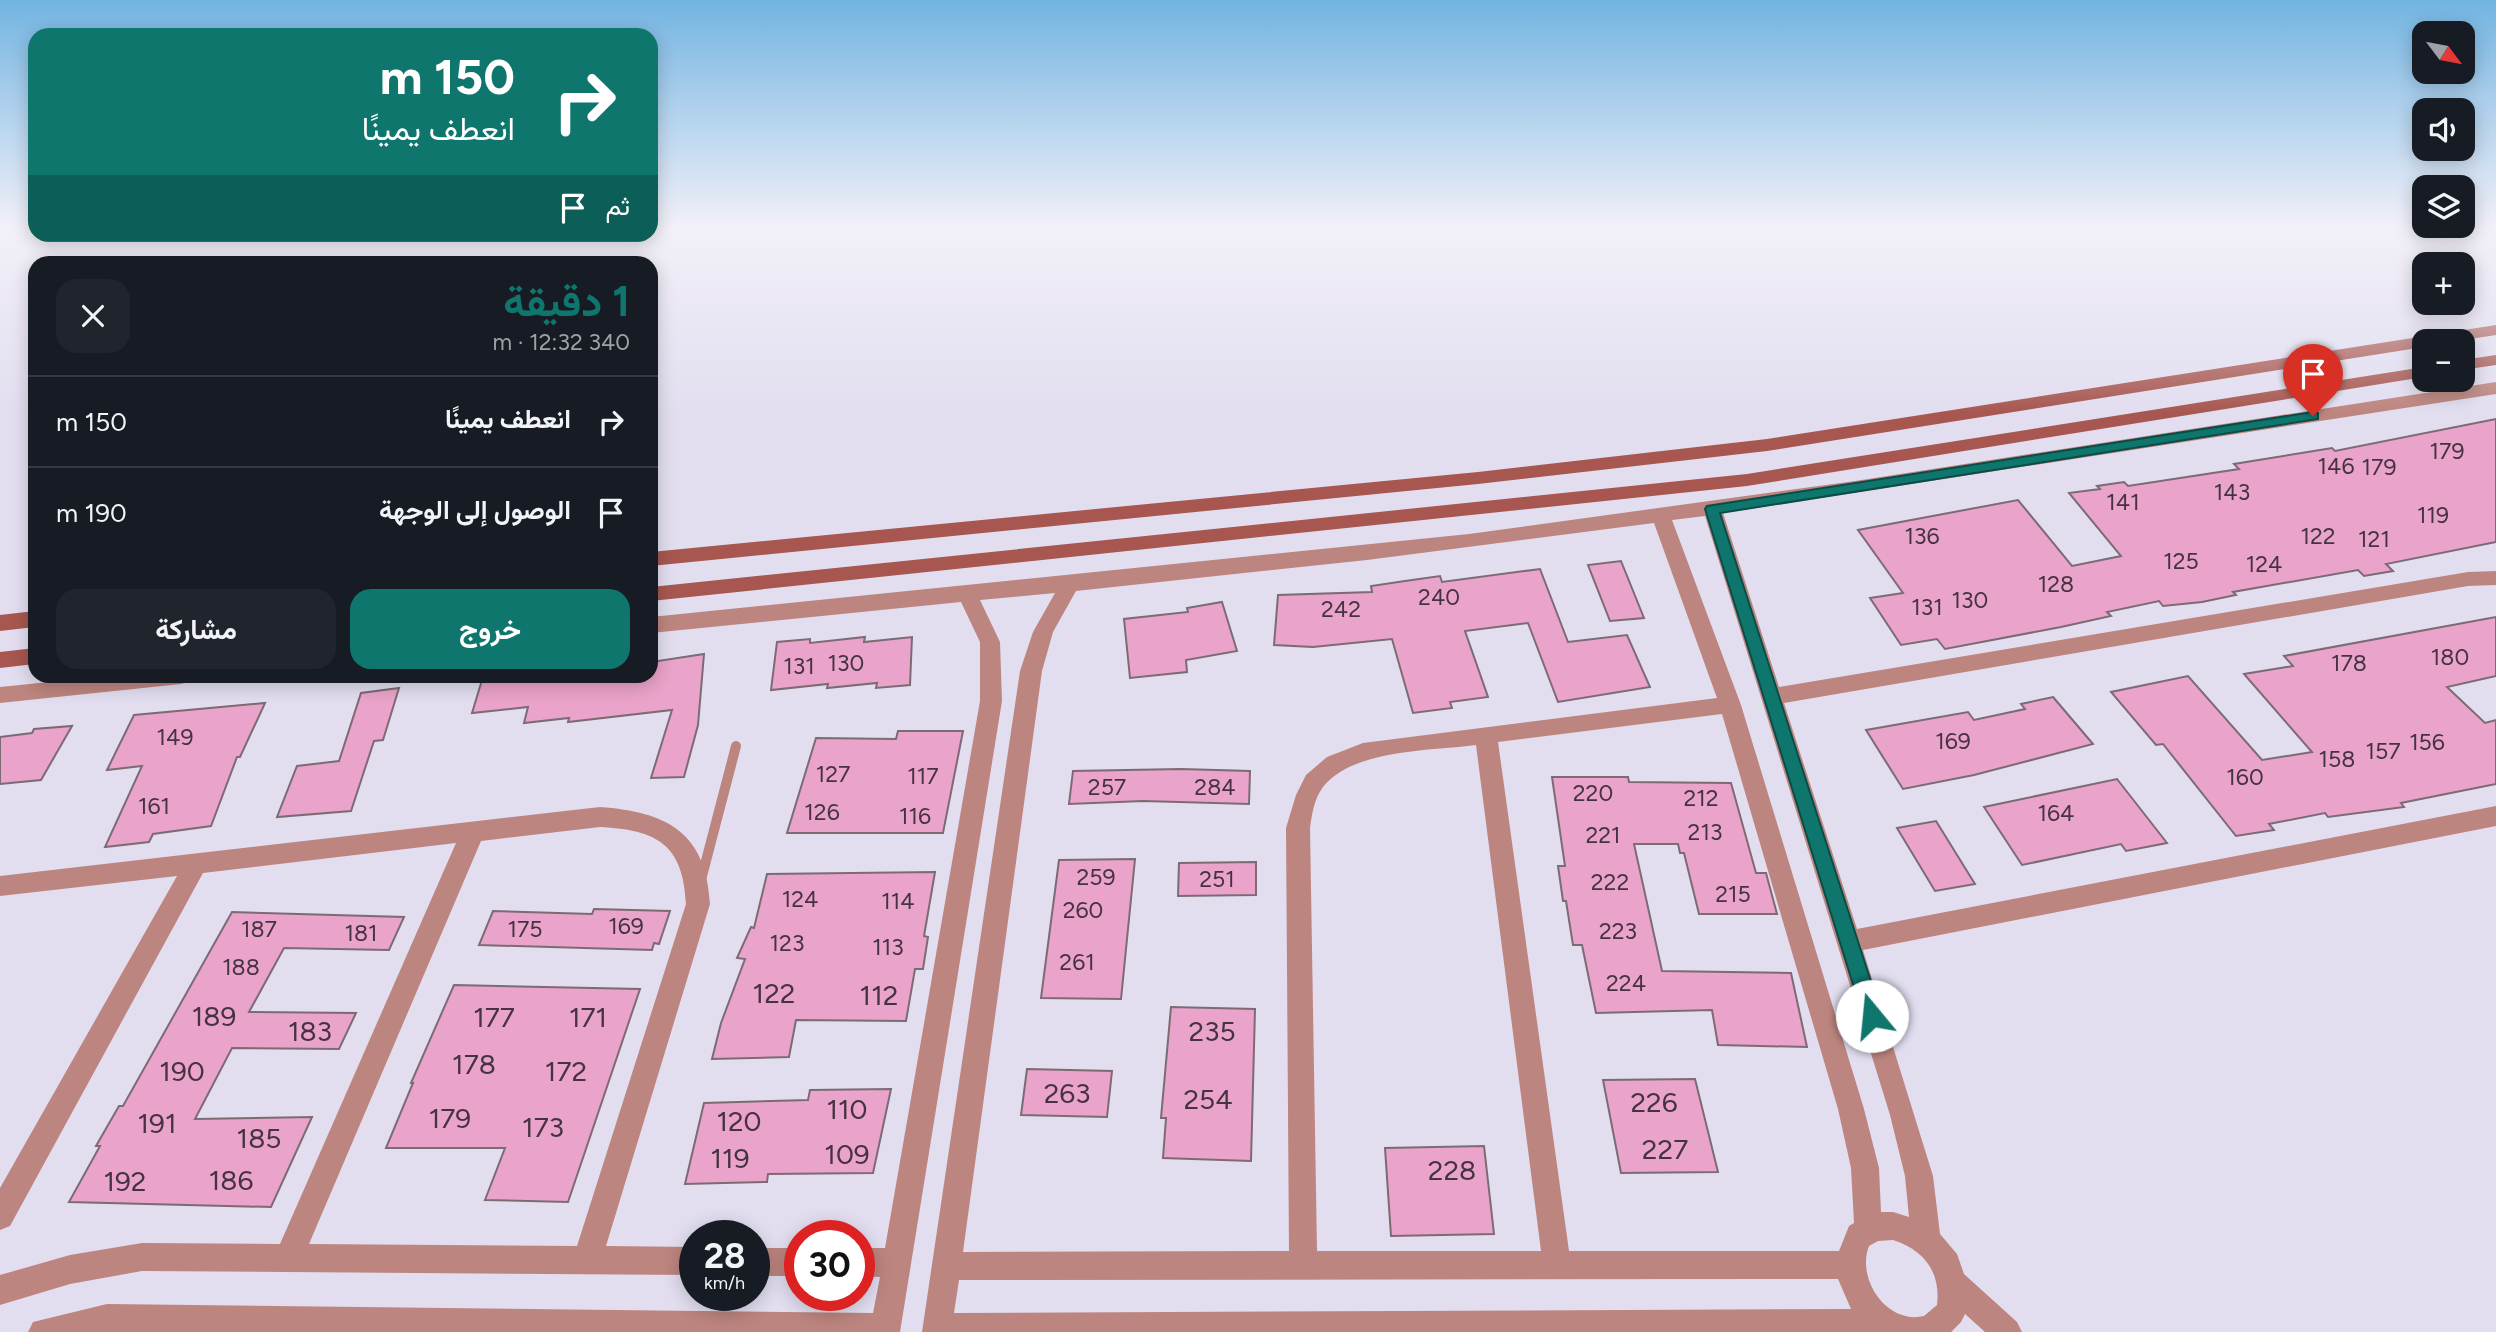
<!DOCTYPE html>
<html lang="ar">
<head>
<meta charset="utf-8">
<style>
	body { margin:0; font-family:Figtree,Vazirmatn,sans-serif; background:#20242c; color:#f1f3f6; direction:rtl; height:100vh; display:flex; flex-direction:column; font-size:26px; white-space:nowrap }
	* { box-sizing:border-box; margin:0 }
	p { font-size:23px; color:#9ea1a6 }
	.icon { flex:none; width:38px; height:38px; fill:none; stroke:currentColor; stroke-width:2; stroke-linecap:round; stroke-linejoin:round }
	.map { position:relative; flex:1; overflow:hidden; direction:ltr }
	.details { position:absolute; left:28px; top:256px; width:630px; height:427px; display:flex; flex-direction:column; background:#171b24; border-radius:21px; box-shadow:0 4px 18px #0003; direction:rtl }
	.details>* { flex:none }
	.top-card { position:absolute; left:28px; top:28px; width:630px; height:214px; border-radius:21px; box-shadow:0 4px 18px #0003; direction:rtl; background:#0f766e; color:#fff; overflow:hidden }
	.needle { width:46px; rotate:122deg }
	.fabs { position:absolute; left:2412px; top:21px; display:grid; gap:14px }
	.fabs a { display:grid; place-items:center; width:63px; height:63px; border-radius:14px; background:#171b24; box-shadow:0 4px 18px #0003; font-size:35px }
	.speed { position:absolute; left:679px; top:1220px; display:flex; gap:14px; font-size:35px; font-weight:700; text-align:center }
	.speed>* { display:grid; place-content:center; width:91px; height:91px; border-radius:50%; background:#171b24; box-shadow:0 4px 18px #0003; line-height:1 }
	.speed small { font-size:18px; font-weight:400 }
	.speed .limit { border:10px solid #d22; background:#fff; color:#111 }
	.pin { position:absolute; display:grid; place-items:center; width:60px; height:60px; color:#fff; margin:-72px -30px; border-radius:50% 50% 50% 0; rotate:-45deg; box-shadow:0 0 7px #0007 }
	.pin .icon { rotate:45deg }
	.me { position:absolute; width:77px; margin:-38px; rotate:343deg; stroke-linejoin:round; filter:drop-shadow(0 0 5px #0008) }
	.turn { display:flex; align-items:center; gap:24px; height:147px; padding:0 28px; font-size:32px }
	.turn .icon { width:91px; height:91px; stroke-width:2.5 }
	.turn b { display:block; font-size:49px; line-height:60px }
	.then { display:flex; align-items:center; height:66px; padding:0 28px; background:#0003; gap:14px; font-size:26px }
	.round { display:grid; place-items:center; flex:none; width:74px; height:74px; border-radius:21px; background:#20242c }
	.head { display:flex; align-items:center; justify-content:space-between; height:119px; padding:0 28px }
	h1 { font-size:42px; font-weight:700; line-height:52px; color:#0f766e }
	.button { display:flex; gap:14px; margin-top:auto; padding:14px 28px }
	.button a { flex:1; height:80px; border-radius:21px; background:#0f766e; color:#fff; font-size:28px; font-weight:700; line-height:80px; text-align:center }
	.button a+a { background:#20242c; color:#f1f3f6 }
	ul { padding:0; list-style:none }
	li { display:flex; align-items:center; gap:21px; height:91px; padding:0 28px; border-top:2px solid #363941 }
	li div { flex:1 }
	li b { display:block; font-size:26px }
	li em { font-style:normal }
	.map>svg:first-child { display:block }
	.building { fill:#eaa3ca; stroke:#7c6b74; stroke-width:2 }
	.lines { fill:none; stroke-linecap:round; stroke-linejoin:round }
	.lane { stroke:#bd857f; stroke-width:10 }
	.street { fill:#bd857f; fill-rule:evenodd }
	.secondary { fill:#a75750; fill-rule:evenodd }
	.route { fill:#0f766e; stroke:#0a4d48; stroke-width:2 }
	.labels { text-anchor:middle; stroke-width:7; stroke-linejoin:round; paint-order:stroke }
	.number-label { font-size:23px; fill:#463341 }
	.near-number-label { font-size:28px; fill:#463341 }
</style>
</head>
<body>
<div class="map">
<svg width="2496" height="1332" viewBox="0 0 2496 1332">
	<rect width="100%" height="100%" fill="#e2def0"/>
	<g class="building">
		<path d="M2496,419V542L2386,564L2393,571L2364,576L2358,570L2233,592L2236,595L2202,602L2163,606L2159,601L2107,612L2111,616L2061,627L1945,649L1937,639L1901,645L1870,598L1903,593L1858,530L2018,500L2072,566L2121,556L2069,493L2100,489L2097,486L2124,482L2128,486L2239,469L2234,464L2332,448L2335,451Z"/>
		<path d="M1621,561L1644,618L1610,621L1588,565Z"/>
		<path d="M1540,569L1568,642L1627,635L1650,687L1558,702L1528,623L1465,631L1488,697L1450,702L1452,708L1413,713L1392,639L1313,647L1274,645L1278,595L1372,592L1371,586L1405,581L1440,576L1442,582Z"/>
		<path d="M1222,602L1237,651L1186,660L1187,672L1130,678L1124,619L1188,612L1187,608Z"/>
		<path d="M2496,617V676L2447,687L2485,723L2496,720V784L2401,803L2404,807L2328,817L2325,813L2269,824L2274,830L2236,836L2163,744L2156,745L2111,692L2188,676L2262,760L2312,752L2244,674L2293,666L2284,656Z"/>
		<path d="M865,637L864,642L912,637L910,685L876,688L877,683L827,688L828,684L771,690L777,642L810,639V643Z"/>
		<path d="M704,654L698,725L684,777L651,778L672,710L568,722L569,718L524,723L528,707L472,713L482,680L530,676H651V662Z"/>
		<path d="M399,688L383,740L374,741L351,811L277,817L297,766L339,761L361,693Z"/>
		<path d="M2053,697L2093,744L1974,775L1903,789L1866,730L1968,712L1974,720L2025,709L2021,704Z"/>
		<path d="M265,703L240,757H237L211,826L153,834L149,842L105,847L142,766L107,770L134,715Z"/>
		<path d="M72,726L41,780L0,784V737L32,733L34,729Z"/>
		<path d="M898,731H963L943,833H787L816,738L896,739Z"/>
		<path d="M1181,769L1250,771L1249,804L1143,801L1069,804L1073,771Z"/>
		<path d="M1552,777H1628L1629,782L1731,783L1756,873H1766L1777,914H1699L1684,853H1680L1678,844H1634L1662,971L1791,973L1807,1047L1718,1045L1712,1010L1596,1013L1582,945H1573L1566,901H1563L1558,866H1565Z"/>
		<path d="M2117,779L2167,843L2126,851L2121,844L2022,865L1984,807Z"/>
		<path d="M1936,821L1975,884L1935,891L1897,828Z"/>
		<path d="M1135,859L1121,999L1041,998L1059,860Z"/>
		<path d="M1256,862V895L1178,896L1179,863Z"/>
		<path d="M935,872L924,936L928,937L923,969H915L906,1021L796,1020L789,1057L712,1059L721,1023L745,959L737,958L751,927L754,928L767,874Z"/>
		<path d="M594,909L670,911L659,944L654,943L652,950L479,945L493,911L592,914Z"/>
		<path d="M232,912L404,917L389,950L284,948L249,1012L356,1013L339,1049L232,1048L195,1119L312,1117L271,1207L69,1202L100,1146H96L119,1106H123Z"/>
		<path d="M454,985L640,989L568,1202L485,1200L505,1148H386L413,1083H411Z"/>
		<path d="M1171,1007L1255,1009L1251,1161L1163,1158L1166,1118H1161Z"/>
		<path d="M1027,1069L1112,1071L1107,1117L1021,1115Z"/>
		<path d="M1695,1079L1718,1172L1621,1173L1603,1080Z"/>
		<path d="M891,1089L873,1173L768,1174L767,1182L685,1184L704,1103L808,1100L810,1090Z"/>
		<path d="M1484,1146L1494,1234L1391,1236L1385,1148Z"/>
	</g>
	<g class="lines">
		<path class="lane" d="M701,880L736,746"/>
		<g class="street">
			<path d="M2496,382V394L1723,513L1779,687L2468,572L2496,571V585L2468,586L1784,703L1857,929L2496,806V826L1863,950L1933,1176L1940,1234L1957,1254L1964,1274L2017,1322L2022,1332H1985L1965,1314L1961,1322L1951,1332H922L1020,671L1033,632L1055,593L980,600L1000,642L1002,701L900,1332H28L33,1322L107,1304L873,1313L880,1277L859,1276V1248H885L980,701V642L961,602L651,633V617L1469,534L1855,481ZM1705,516L1890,1115L1905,1176L1909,1217L1893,1212H1881L1879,1168L1864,1109L1741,705L1672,520ZM1654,523L1717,698L1363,743L1327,757L1306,775L1296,795L1286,828L1289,1251L963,1252L1042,671L1053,632L1076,591L1367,560ZM1722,714L1838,1109L1851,1168L1854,1223L1849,1226L1839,1251H1569L1498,742ZM1476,745L1541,1251H1317L1310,828C1312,814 1314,799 1323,787C1353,749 1431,751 1476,745ZM1893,1240C1924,1250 1941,1272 1937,1305L1924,1316C1887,1325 1856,1279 1869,1246L1878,1241ZM1838,1279L1851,1309L954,1313L959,1280Z"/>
			<path d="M107,676H192L188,682L181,684L0,703V687Z"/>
			<path d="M600,807C667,812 706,832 710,904L606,1246L695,1247V1275L142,1271L70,1284L0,1305V1275L70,1255L142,1243L280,1244L456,843L203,873L10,1226L0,1230V1188L177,876L0,896V876ZM600,827C657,830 683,844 686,904L577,1246L309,1244L481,841Z"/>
			<rect x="754" y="1248" width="46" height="28"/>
		</g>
		<g class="secondary">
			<path d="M2496,325V335L2457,341H2424V347L1767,451L1478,484L651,566V552L1478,472L1767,439Z"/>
			<path d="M2496,355V365L2462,370V360Z"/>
			<path d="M2424,367V377L1747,486L651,601V587L1747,474Z"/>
			<path d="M35,611V627L0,631V615Z"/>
			<path d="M35,648V664L0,668V652Z"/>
		</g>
	</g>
	<linearGradient id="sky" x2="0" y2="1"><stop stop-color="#72b4e2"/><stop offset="0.55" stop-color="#f2f0f8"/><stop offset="1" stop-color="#f2f0f8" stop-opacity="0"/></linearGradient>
	<rect width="2496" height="413" fill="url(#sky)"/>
	<path class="route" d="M2313,412L2318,413V419L1720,513L1882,1016L1879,1023L1872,1025L1865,1023L1705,509L1707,506Z"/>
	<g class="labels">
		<g class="number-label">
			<text x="2447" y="459">179</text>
			<text x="2336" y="474">146</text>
			<text x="2379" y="475">179</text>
			<text x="2232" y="500">143</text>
			<text x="2123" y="510">141</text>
			<text x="2433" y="523">119</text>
			<text x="1922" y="544">136</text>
			<text x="2318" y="544">122</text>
			<text x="2374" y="547">121</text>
			<text x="2181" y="569">125</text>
			<text x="2264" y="572">124</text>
			<text x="2056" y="592">128</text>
			<text x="1439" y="605">240</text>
			<text x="1970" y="608">130</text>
			<text x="1927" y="615">131</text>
			<text x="1341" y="617">242</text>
			<text x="2450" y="665">180</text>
			<text x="846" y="671">130</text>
			<text x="2349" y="671">178</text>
			<text x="799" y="674">131</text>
			<text x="175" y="745">149</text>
			<text x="1953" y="749">169</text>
			<text x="2427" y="750">156</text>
			<text x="2383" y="759">157</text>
			<text x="2337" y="767">158</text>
			<text x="833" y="782">127</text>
			<text x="923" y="784">117</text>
			<text x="2245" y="785">160</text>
			<text x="1107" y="795">257</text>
			<text x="1215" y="795">284</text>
			<text x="1593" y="801">220</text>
			<text x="1701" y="806">212</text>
			<text x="154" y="814">161</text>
			<text x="822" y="820">126</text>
			<text x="2056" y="821">164</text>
			<text x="915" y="824">116</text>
			<text x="1705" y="840">213</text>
			<text x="1603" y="843">221</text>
			<text x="1096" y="885">259</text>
			<text x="1217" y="887">251</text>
			<text x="1610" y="890">222</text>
			<text x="1733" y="902">215</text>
			<text x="800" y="907">124</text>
			<text x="898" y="909">114</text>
			<text x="1083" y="918">260</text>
			<text x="626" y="934">169</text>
			<text x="259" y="937">187</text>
			<text x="525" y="937">175</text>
			<text x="1618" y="939">223</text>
			<text x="361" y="941">181</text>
			<text x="787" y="951">123</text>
			<text x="888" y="955">113</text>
			<text x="1077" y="970">261</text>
			<text x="241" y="975">188</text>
			<text x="1626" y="991">224</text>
		</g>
		<g class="near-number-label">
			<text x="774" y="1003">122</text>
			<text x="879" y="1005">112</text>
			<text x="214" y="1026">189</text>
			<text x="494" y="1027">177</text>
			<text x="588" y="1027">171</text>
			<text x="310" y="1041">183</text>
			<text x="1212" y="1041">235</text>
			<text x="474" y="1074">178</text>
			<text x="182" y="1081">190</text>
			<text x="566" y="1081">172</text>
			<text x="1067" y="1103">263</text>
			<text x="1208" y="1109">254</text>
			<text x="1654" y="1112">226</text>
			<text x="847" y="1119">110</text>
			<text x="450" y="1128">179</text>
			<text x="739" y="1131">120</text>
			<text x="157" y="1133">191</text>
			<text x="543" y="1137">173</text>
			<text x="259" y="1148">185</text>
			<text x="1665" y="1159">227</text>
			<text x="847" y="1164">109</text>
			<text x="730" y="1168">119</text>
			<text x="1452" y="1180">228</text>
			<text x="231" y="1190">186</text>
			<text x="125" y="1191">192</text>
		</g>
	</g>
</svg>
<div class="fabs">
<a><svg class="needle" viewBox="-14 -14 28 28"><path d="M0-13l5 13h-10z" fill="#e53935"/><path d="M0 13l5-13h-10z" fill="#9ea1a6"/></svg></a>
<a><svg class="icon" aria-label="sound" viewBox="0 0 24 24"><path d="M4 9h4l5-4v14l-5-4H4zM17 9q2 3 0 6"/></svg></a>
<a><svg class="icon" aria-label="layers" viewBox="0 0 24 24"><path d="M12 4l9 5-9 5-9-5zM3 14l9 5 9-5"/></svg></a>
<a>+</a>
<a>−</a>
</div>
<div class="speed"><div>28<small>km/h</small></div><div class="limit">30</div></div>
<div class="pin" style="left:2313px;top:416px;background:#d93025"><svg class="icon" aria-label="arrive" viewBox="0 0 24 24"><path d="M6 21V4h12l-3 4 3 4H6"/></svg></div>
<svg class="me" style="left:1872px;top:1016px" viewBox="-20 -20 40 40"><circle r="19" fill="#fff"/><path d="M0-13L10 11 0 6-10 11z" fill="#0f766e"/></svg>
<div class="top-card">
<div class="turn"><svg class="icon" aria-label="right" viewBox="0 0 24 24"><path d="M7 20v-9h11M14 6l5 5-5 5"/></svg><div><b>150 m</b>انعطف يمينًا</div></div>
<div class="then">ثم<svg class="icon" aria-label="arrive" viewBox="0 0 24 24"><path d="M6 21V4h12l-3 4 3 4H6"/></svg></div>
</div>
<section class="details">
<div class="head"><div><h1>1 دقيقة</h1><p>340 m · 12:32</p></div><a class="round"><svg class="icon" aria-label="close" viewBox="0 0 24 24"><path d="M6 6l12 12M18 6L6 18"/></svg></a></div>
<ul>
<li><svg class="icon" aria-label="right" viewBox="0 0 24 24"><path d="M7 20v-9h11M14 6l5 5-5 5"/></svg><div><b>انعطف يمينًا</b></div><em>150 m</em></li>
<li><svg class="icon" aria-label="arrive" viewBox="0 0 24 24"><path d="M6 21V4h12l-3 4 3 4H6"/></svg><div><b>الوصول إلى الوجهة</b></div><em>190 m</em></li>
</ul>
<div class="button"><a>خروج</a><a>مشاركة</a></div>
</section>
</div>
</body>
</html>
